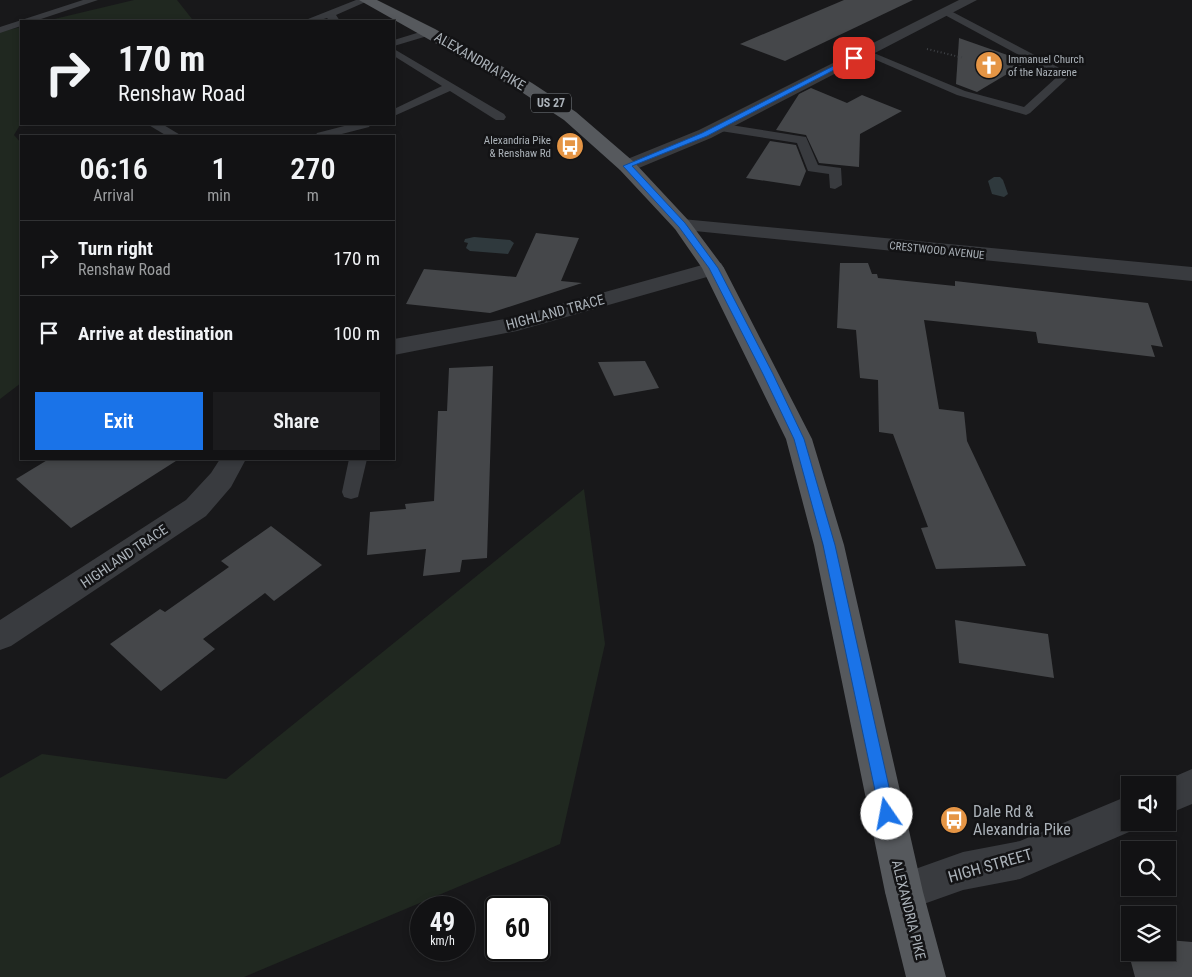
<!DOCTYPE html>
<html lang="en">
<head>
<meta charset="utf-8">
<style>
	body { margin:0; font-family:"Roboto Condensed",sans-serif; background:#1b1b1d; color:#f1f3f6; height:100vh; display:flex; flex-direction:column; font-size:19px; white-space:nowrap }
	* { box-sizing:border-box; margin:0 }
	p { font-size:16px; color:#9c9ea0 }
	.icon { flex:none; width:28px; height:28px; fill:none; stroke:currentColor; stroke-width:2; stroke-linecap:round; stroke-linejoin:round }
	.map { position:relative; flex:1; overflow:hidden }
	.side { position:absolute; left:20px; top:135px; width:375px; height:325px; display:flex; flex-direction:column; background:#121214; border-radius:0px; box-shadow:0 2px 8px #0003,0 0 0 1px #313234 }
	.side>* { flex:none }
	.banner { position:absolute; left:20px; top:20px; width:375px; height:105px; border-radius:0px; box-shadow:0 2px 8px #0003,0 0 0 1px #313234; background:#121214; color:#f1f3f6; overflow:hidden }
	.buttons { position:absolute; left:1121px; top:776px; display:grid; gap:10px }
	.buttons a { display:grid; place-items:center; width:55px; height:55px; border-radius:0px; background:#121214; box-shadow:0 2px 8px #0003,0 0 0 1px #313234; font-size:25px }
	.speed { position:absolute; left:410px; top:896px; display:flex; gap:10px; font-size:25px; font-weight:700; text-align:center }
	.speed>* { display:grid; place-content:center; width:65px; height:65px; border-radius:50%; background:#121214; box-shadow:0 2px 8px #0003,0 0 0 1px #313234; line-height:1 }
	.speed small { font-size:12px; font-weight:400 }
	.speed .limit { border:2px solid #111; border-radius:8px; background:#fff; color:#111 }
	.pin { position:absolute; display:grid; place-items:center; width:42px; height:42px; color:#fff; margin:-21px; border-radius:10px; box-shadow:0 2px 8px #0006 }
	.me { position:absolute; width:55px; margin:-28px; rotate:348deg; stroke-linejoin:round; filter:drop-shadow(0 0 4px #0008) }
	.turn { display:flex; align-items:center; gap:18px; height:105px; padding:0 15px; font-size:22px }
	.turn .icon { width:65px; height:65px; stroke-width:2.5 }
	.turn b { display:block; font-size:35px; line-height:42px }
	.eta { display:flex; justify-content:space-evenly; align-items:center; height:85px; text-align:center }
	.eta b { font-size:30px; font-weight:600; line-height:35px }
	.button { display:flex; gap:10px; margin-top:auto; padding:10px 15px }
	.button a { flex:1; height:58px; border-radius:0px; background:#1a73e8; color:#fff; font-size:20px; font-weight:600; line-height:58px; text-align:center }
	.button a+a { background:#1b1b1d; color:#f1f3f6 }
	ul { padding:0; list-style:none }
	li { display:flex; align-items:center; gap:15px; height:75px; padding:0 15px; border-top:1px solid #313234 }
	li div { flex:1 }
	li b { display:block; font-size:19px }
	li em { font-style:normal }
	.map>svg:first-child { display:block }
	.green { fill:#202820 }
	.water { fill:#2f393d }
	.building { fill:#45474a }
	.lines { fill:none; stroke-linecap:round; stroke-linejoin:round }
	.path { stroke:#3f4246; stroke-width:2; stroke-dasharray:1 2.5; stroke-linecap:butt }
	.service { fill:#393b3f; fill-rule:evenodd }
	.minor { fill:#393b3f; fill-rule:evenodd }
	.primary { fill:#56595d; fill-rule:evenodd }
	.route { fill:#1a73e8; stroke:#114b97 }
	.labels { text-anchor:middle; stroke-width:5; stroke-linejoin:round; paint-order:stroke }
	.far-poi-label { font-size:11px; fill:#abb2b9; stroke:#131315; text-anchor:start }
	.far-street-label { font-size:11px; fill:#abb2b9; stroke:#131315 }
	.shield { fill:#131315; stroke:#7d8288; stroke-width:1 }
	.shield-label { font-size:12px; font-weight:bold; fill:#abb2b9 }
	.street-label { font-size:14px; fill:#abb2b9; stroke:#131315 }
	.near-poi-label { font-size:16px; fill:#abb2b9; stroke:#131315; text-anchor:start }
	.near-street-label { font-size:16px; fill:#abb2b9; stroke:#131315 }
</style>
</head>
<body>
<div class="map">
<svg width="1192" height="977" viewBox="0 0 1192 977">
	<rect width="100%" height="100%" fill="#18181a"/>
	<g class="green">
		<path d="M134,0H177L192,19L186,21H46Z"/>
		<path d="M21,27V123L14,135L21,143V383L0,399V32Z"/>
		<path d="M584,489L605,644L560,844L244,977H0V778L42,754L226,779Z"/>
	</g>
	<g class="water">
		<path d="M994,177H1000L1003,180L1008,194L1004,197L992,194L988,181Z"/>
		<path d="M474,237L510,240L514,243L508,254L470,251L466,248L468,243L464,242L465,239Z"/>
	</g>
	<g class="building">
		<path d="M844,0H913L785,61L740,44Z"/>
		<path d="M959,38L1027,62L977,92L956,84Z"/>
		<path d="M811,88L847,103L862,95L902,111L860,134L859,167L819,163L806,135L776,130L799,94Z"/>
		<path d="M770,141L796,145L806,171L800,186L746,178Z"/>
		<path d="M536,233L579,238L561,281L582,283L490,313L406,304L424,269L516,277Z"/>
		<path d="M840,263H868L872,274H877L878,278L955,286V281L1148,303L1163,347L1151,345L1155,357L1038,343L1036,332L924,320L939,409L964,412L967,441L1026,566L936,569L921,528L928,527L893,434L879,432L878,380L860,378L856,330L837,328Z"/>
		<path d="M645,361L659,388L614,396L598,362Z"/>
		<path d="M493,366L487,558L462,560L460,572L423,576L426,549L367,555L370,512L406,509L405,504L434,501L438,411H447L449,368Z"/>
		<path d="M49,459H179L71,528L16,479Z"/>
		<path d="M271,526L322,565L274,601L265,593L203,639L215,649L161,691L110,644L160,609L165,612L229,567L221,561Z"/>
		<path d="M955,620L1048,634L1054,678L959,663Z"/>
		<path d="M1124,936L1130,937V952H1168V940L1192,942V977H1135Z"/>
	</g>
	<g class="lines">
		<path class="path" d="M927,49L964,58"/>
		<g class="service">
			<path d="M83,0H98L35,21H21V26L0,33V27Z"/>
			<path d="M356,0H370L336,15L340,21H330L327,18L317,21H303Z"/>
			<path d="M947,9L1069,73L1071,75L1030,113L1026,115L957,95L860,53L865,50L869,51L965,91L1024,107L1058,76L943,14V10Z"/>
			<path d="M430,29L434,30V34L394,46V40Z"/>
			<path d="M394,49L504,114L506,117L504,120H496L450,91L394,116V109L442,86L394,56Z"/>
			<path d="M718,123L806,137L818,165L841,168L842,185L835,189L830,188L829,174L808,171L797,143L714,130L712,127L714,124Z"/>
			<path d="M147,124H162L182,136H167Z"/>
			<path d="M352,124H371L369,127L334,136H315L317,133Z"/>
			<path d="M349,459H367L358,497L351,499L344,497L342,492Z"/>
		</g>
		<g class="minor">
			<path d="M959,0H977L711,138L634,170H620L618,166L620,162L699,130Z"/>
			<path d="M682,219L1192,267V281L675,229L672,225L675,221Z"/>
			<path d="M713,262L721,263L724,268L721,273L517,331L394,355V339L515,317Z"/>
			<path d="M220,459H246L231,487L206,516L11,646L0,650V620L186,500L211,473Z"/>
			<path d="M1192,769V804L1168,814V785H1155Z"/>
			<path d="M1130,795V822H1144L1143,826L1020,879L963,890L904,911L890,906L885,892L890,878L963,852L1020,841Z"/>
		</g>
		<path class="primary" d="M359,0H377L435,29L532,83L576,112L634,162L689,221L724,268L812,439L844,545L923,892L946,977H906L885,892L814,545L786,439L702,268L675,229L620,170L564,120L520,91Z"/>
	</g>
	<path class="route" d="M851,57L857,58L707,136L632,166L685,223L718,268L773,374L804,439L835,545L895,814L892,819L887,821L882,819L880,814L823,545L794,439L763,374L709,268L679,227L623,166L702,133Z"/>
	<defs>
		<g id="church-disc" transform="scale(1.4375)"><circle r="9.5" fill="#e59545" stroke="#131315"/><path d="M-1.2-6h2.4v3.5h3.3v2.4h-3.3V6h-2.4V-.1h-3.3v-2.4h3.3Z" fill="#fff"/></g>
		<g id="bus-disc" transform="scale(1.4375)"><circle r="9.5" fill="#e59545" stroke="#131315"/><path d="M-5-6H5V4H4V6H2V4H-2V6H-4V4H-5ZM-3.5-4V0h7V-4ZM-3.5 1.2v1.5H-2V1.2ZM2 1.2v1.5H3.5V1.2Z" fill="#fff"/></g>
	</defs>
	<g fill-rule="evenodd">
		<use href="#church-disc" x="989" y="65"/>
		<use href="#bus-disc" x="570" y="146"/>
		<use href="#bus-disc" x="954" y="820"/>
	</g>
	<g class="labels">
		<g class="far-poi-label">
			<text x="1008" y="63">Immanuel Church<tspan x="1008" dy="13">of the Nazarene</tspan></text>
			<text x="551" y="144" text-anchor="end">Alexandria Pike<tspan x="551" dy="13">&amp; Renshaw Rd</tspan></text>
		</g>
		<g class="far-street-label">
			<text transform="translate(937 250) rotate(6)" y="4">CRESTWOOD AVENUE</text>
		</g>
		<rect class="shield" x="531" y="93.5" width="40" height="19" rx="4"/>
		<g class="shield-label">
			<text x="551" y="107">US 27</text>
		</g>
		<g class="street-label">
			<text transform="translate(480 61) rotate(30)" y="5">ALEXANDRIA PIKE</text>
			<text transform="translate(555 312) rotate(-15)" y="5">HIGHLAND TRACE</text>
			<text transform="translate(124 556) rotate(-34)" y="5">HIGHLAND TRACE</text>
			<text transform="translate(909 910) rotate(76)" y="5">ALEXANDRIA PIKE</text>
		</g>
		<g class="near-poi-label">
			<text x="973" y="817">Dale Rd &amp;<tspan x="973" dy="18">Alexandria Pike</tspan></text>
		</g>
		<g class="near-street-label">
			<text transform="translate(990 865) rotate(-16)" y="6">HIGH STREET</text>
		</g>
	</g>
</svg>
<div class="buttons">
<a><svg class="icon" aria-label="sound" viewBox="0 0 24 24"><path d="M4 9h4l5-4v14l-5-4H4zM17 9q2 3 0 6"/></svg></a>
<a><svg class="icon" aria-label="search" viewBox="0 0 24 24"><circle cx="10" cy="10" r="6"/><path d="M15 15l6 6"/></svg></a>
<a><svg class="icon" aria-label="layers" viewBox="0 0 24 24"><path d="M12 4l9 5-9 5-9-5zM3 14l9 5 9-5"/></svg></a>
</div>
<div class="speed"><div>49<small>km/h</small></div><div class="limit">60</div></div>
<div class="pin" style="left:854px;top:58px;background:#d93025"><svg class="icon" aria-label="arrive" viewBox="0 0 24 24"><path d="M6 21V4h12l-3 4 3 4H6"/></svg></div>
<svg class="me" style="left:887px;top:814px" viewBox="-20 -20 40 40"><circle r="19" fill="#fff"/><path d="M0-13L10 11 0 6-10 11z" fill="#1a73e8"/></svg>
<div class="banner">
<div class="turn"><svg class="icon" aria-label="right" viewBox="0 0 24 24"><path d="M7 20v-9h11M14 6l5 5-5 5"/></svg><div><b>170 m</b>Renshaw Road</div></div>
</div>
<section class="side">
<div class="eta">
<div><b>06:16</b><p>Arrival</p></div>
<div><b>1</b><p>min</p></div>
<div><b>270</b><p>m</p></div>
</div>
<ul>
<li><svg class="icon" aria-label="right" viewBox="0 0 24 24"><path d="M7 20v-9h11M14 6l5 5-5 5"/></svg><div><b>Turn right</b><p>Renshaw Road</p></div><em>170 m</em></li>
<li><svg class="icon" aria-label="arrive" viewBox="0 0 24 24"><path d="M6 21V4h12l-3 4 3 4H6"/></svg><div><b>Arrive at destination</b></div><em>100 m</em></li>
</ul>
<div class="button"><a>Exit</a><a>Share</a></div>
</section>
</div>
</body>
</html>
